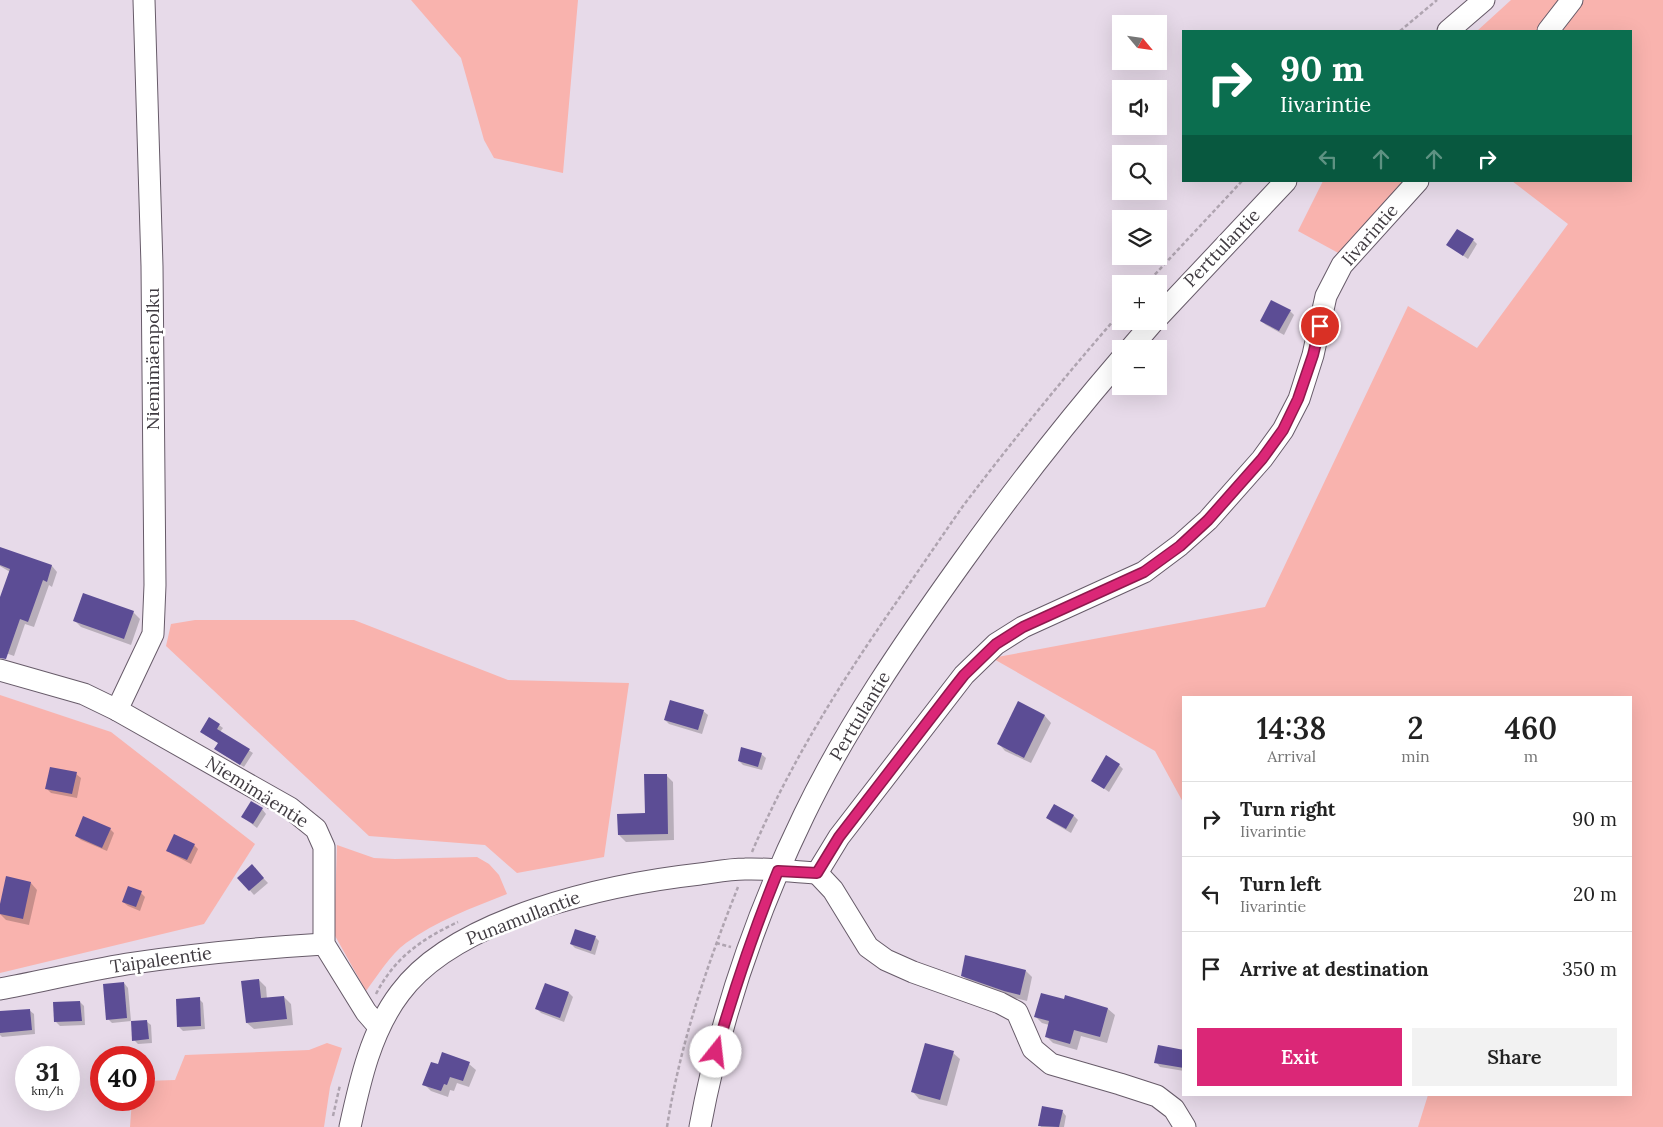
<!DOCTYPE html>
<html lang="en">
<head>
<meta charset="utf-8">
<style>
	body { margin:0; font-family:Lora,serif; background:#f2f2f2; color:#222; height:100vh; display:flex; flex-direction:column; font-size:19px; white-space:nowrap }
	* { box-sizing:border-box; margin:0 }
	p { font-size:16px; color:#767676 }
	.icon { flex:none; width:28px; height:28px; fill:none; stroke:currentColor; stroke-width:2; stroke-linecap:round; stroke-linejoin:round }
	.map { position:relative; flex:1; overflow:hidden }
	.sheet { position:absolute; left:1182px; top:696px; width:450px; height:400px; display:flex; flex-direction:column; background:#fff; border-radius:0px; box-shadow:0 5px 20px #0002 }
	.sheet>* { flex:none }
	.top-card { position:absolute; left:1182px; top:30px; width:450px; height:152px; border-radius:0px; box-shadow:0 5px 20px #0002; background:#0b6e4f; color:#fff; overflow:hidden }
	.needle { width:32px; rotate:119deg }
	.buttons { position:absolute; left:1112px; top:15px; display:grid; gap:10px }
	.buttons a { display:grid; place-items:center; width:55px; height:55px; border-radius:0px; background:#fff; box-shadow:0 5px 20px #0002; font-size:25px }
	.speed { position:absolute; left:15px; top:1046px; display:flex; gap:10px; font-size:25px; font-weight:700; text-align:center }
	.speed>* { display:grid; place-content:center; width:65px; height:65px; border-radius:50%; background:#fff; box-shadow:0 5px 20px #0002; line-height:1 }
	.speed small { font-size:12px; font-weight:400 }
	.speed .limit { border:8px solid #d22; background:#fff; color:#111 }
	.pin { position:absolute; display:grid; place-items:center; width:42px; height:42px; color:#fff; margin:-21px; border:2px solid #fff; border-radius:50%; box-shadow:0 1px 5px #0007 }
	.me { position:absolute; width:55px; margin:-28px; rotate:16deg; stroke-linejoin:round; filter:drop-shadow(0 0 4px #0008) }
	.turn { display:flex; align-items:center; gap:18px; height:105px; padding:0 15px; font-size:22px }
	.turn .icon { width:65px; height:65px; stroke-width:2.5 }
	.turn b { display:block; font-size:35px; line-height:42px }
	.lanes { display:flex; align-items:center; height:48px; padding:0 15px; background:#0003; justify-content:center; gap:25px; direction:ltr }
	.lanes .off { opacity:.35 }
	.eta { display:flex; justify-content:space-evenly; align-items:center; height:85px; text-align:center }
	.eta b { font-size:30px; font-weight:600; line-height:35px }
	.cta { display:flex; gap:10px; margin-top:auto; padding:10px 15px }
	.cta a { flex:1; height:58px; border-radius:0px; background:#db2777; color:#fff; font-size:20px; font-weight:600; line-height:58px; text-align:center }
	.cta a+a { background:#f2f2f2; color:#222 }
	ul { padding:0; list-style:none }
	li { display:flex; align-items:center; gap:15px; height:75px; padding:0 15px; border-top:1px solid #e0e0e0 }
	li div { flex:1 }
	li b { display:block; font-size:19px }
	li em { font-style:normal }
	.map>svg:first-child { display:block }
	.green { fill:#f9b3ae }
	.shadow { fill:#0003 }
	.building { fill:#5c4d95 }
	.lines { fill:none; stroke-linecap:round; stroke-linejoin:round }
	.minor-casing { stroke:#675b69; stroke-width:23 }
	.path { stroke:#afa4b0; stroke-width:2.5; stroke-dasharray:4 2.5; stroke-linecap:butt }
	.minor { stroke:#fff; stroke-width:21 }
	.route-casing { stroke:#8e194d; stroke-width:12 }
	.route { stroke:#db2777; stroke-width:9 }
	.labels { text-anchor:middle; stroke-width:5; stroke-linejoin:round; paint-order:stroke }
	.street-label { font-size:18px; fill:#403b41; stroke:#fff }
</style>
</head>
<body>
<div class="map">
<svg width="1663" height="1127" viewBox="0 0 1663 1127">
	<rect width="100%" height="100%" fill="#e7dae9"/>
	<g class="green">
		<path d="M411,0H578L563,173L494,158L484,140L461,58Z"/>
		<path d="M1511,0H1663V1127H1418L1428,1095H1631V698H1184V804L1155,751L992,658L1265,607L1408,306L1477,348L1568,224L1512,181H1631V31H1477Z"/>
		<path d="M1323,181H1406L1342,255L1298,231Z"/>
		<path d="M195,620H354L508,680L629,683L604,857L517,873L485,845L369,836L166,646L171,624Z"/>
		<path d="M0,695L111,732L255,844L204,924L0,973Z"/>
		<path d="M337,845L374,858L395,859L477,857L489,864L499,875L507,894C472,908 436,921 406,943C390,955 378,975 366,991L334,934Z"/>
		<path d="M327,1043L342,1048L330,1087L324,1127H130L132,1100H144V1081L175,1080L185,1055L309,1050Z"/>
	</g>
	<g class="shadow">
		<path d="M1473,240L1477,244L1468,259L1448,245Z"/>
		<path d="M1290,311L1294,315L1284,335L1266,325L1261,321Z"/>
		<path d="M2,549L52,566L57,572L52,587L49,585L34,627L25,624L14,656L0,651V601L10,572L0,566V554Z"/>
		<path d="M133,612L140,619L131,645L81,627L74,620Z"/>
		<path d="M1019,703L1045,716L1051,723L1031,763L1005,751L999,744Z"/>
		<path d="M703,711L708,715L702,734L669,724L665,720Z"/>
		<path d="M219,725L223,728L220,732L253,753L244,767L219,752V743L205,735Z"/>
		<path d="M761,754L766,758L762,770L743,765L739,761Z"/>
		<path d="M1119,765L1123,769L1109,792L1092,780Z"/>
		<path d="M76,774L81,778L77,798L51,793L46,788Z"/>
		<path d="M666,775L673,782L674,840L626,842L619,835L646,814Z"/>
		<path d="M1055,805L1074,816L1078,820L1071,833L1052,822L1048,818Z"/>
		<path d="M262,809L266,814L257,828L243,817Z"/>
		<path d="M110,829L114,833L107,851L81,840L76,836Z"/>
		<path d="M194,845L198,849L191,864L172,854L168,850Z"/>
		<path d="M252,866L268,883L254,895L239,878Z"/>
		<path d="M31,883L37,890L29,925L6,920L0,914V909Z"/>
		<path d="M141,893L145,897L140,911L128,906L123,902Z"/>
		<path d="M595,937L599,941L595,955L575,948L571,944Z"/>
		<path d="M1026,971L1032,977L1027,1001L1011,997L969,982L962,975Z"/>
		<path d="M259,980L266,987L267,999L284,997L291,1004L293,1025L254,1029L247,1023Z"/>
		<path d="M124,983L128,988L131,1021L112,1023L108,1019Z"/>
		<path d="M569,993L573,997L564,1022L541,1013L537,1009Z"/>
		<path d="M199,999L203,1003L205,1029L183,1031L178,1026Z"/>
		<path d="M80,1002L84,1006L85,1025L60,1026L56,1022Z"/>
		<path d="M1108,1009L1115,1015L1107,1043L1081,1036L1077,1050L1053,1043L1046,1036L1049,1025L1042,1023L1036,1017Z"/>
		<path d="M29,1010L34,1014L35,1034L2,1037L0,1035V1013Z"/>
		<path d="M146,1021L151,1025L152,1043L138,1044L134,1040Z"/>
		<path d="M1184,1052V1071L1160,1067L1156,1062Z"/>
		<path d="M953,1053L960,1059L947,1106L919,1099L913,1092Z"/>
		<path d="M469,1064L476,1070L469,1087L457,1083L454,1091L450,1090L448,1097L431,1091L424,1084L438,1066Z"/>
		<path d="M1062,1111L1066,1116L1064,1127H1041L1040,1125Z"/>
	</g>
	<g class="building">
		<path d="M1457,229L1474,239L1463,256L1446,245Z"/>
		<path d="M1271,300L1291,310L1279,331L1260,321Z"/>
		<path d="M0,547L52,565L47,582L43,580L28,622L20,619L6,659L0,658V597L10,569L0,565Z"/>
		<path d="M83,593L134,611L124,639L73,621Z"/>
		<path d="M670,700L704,710L698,730L664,720Z"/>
		<path d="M1018,701L1045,715L1024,758L997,744Z"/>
		<path d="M209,717L220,724L217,729L250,749L240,765L214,749L218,743L200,732Z"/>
		<path d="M741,747L762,753L758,767L738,761Z"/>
		<path d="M1106,755L1120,764L1104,789L1091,781Z"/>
		<path d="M50,767L77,772L72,794L45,789Z"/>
		<path d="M644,774H667L668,834L618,835L617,814L645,813Z"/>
		<path d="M251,801L263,808L253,824L241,817Z"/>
		<path d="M1054,804L1074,815L1066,829L1046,818Z"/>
		<path d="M83,816L111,828L102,848L75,836Z"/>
		<path d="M174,834L195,844L187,860L166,851Z"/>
		<path d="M252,864L264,878L249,891L237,878Z"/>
		<path d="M6,876L31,882L23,919L0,914V904Z"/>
		<path d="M128,886L142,891L136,907L122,902Z"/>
		<path d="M575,929L596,936L591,951L570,944Z"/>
		<path d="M965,955L1026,970L1020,995L1004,991L961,976Z"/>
		<path d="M259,979L261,998L284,996L287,1019L246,1023L241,981Z"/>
		<path d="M124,982L127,1018L106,1020L103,984Z"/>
		<path d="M545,983L569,992L560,1018L535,1009Z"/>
		<path d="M1041,993L1064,999L1065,995L1108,1008L1100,1037L1074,1030L1070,1044L1045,1037L1049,1021L1034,1017Z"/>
		<path d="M200,997L201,1026L177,1027L176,999Z"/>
		<path d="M80,1001L82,1021L54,1022L53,1002Z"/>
		<path d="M30,1009L32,1030L0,1033V1011Z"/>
		<path d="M147,1020L149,1039L132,1041L131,1021Z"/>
		<path d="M925,1043L954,1051L940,1100L911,1092Z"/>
		<path d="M1158,1045L1184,1050V1068L1154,1063Z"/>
		<path d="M442,1052L470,1062L463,1081L450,1077L447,1085L444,1084L441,1091L422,1085L431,1062L438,1064Z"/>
		<path d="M1042,1106L1063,1110L1059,1127L1038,1126Z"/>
	</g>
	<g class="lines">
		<g class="minor-casing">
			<g id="minor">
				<path d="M1448,31L1484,0"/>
				<path d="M1548,31L1572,0"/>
				<path d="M1159,316L1286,181"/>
				<path d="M1130,349L1154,321"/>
				<path d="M0,670L84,694L117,710L290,808L316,829L324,847V944L366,1012L379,1027"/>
				<path d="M117,710L153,634L155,585L152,266L144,0"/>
				<path d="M817,873L833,890L868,947L886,960L913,972L1000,1003L1017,1012L1033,1049L1051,1064L1120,1084L1157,1096L1174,1109L1185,1127"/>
				<path d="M0,989C42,981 85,971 127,964C193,954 258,948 324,944"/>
				<path d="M350,1127C360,1081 371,1031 400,993C456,917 610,884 700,874C715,872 730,869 745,869C769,868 793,872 817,873L839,837L964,675L996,644L1023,627L1144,572L1180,545L1208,520L1262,459L1283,430L1299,399L1313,355L1326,296L1342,265L1418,181"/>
				<path d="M700,1127C720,1019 756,914 804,815C847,726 904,643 962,562C1012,492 1065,424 1121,359"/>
			</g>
		</g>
		<g class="path">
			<path d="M1400,31L1437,0"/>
			<path d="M1146,284L1242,181"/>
			<path d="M752,852C792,758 848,671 907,587C926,560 944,533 963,506C1013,440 1066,375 1121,312"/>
			<path d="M716,943L731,947"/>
			<path d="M376,994C395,957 422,939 458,922"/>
			<path d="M333,1116L340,1085"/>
			<path d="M667,1127C680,1044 707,965 738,887"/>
		</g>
		<use href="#minor" class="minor"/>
	</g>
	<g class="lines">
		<g class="route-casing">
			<path id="route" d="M716,1052C734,990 754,930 778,871L817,873L839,837L953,689L964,675L996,644L1023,627L1144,572L1180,546L1208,520L1262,459L1283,430L1298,399L1313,355L1320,326"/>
		</g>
		<use href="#route" class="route"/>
	</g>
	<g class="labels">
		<g class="street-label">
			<text transform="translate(1370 235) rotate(-49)" y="6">Iivarintie</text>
			<text transform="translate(1222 248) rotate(-46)" y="6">Perttulantie</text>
			<text transform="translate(153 359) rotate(-90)" y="6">Niemimäenpolku</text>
			<text transform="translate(860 716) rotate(-59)" y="6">Perttulantie</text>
			<text transform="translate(257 792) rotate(32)" y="6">Niemimäentie</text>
			<text transform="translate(523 918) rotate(-21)" y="6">Punamullantie</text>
			<text transform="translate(161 960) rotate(-8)" y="6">Taipaleentie</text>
		</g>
	</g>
</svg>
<div class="buttons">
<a><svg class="needle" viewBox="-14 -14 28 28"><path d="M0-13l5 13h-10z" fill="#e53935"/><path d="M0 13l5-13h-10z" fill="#767676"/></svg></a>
<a><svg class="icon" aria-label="sound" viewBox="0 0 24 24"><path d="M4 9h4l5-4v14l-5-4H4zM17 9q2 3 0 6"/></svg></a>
<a><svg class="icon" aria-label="search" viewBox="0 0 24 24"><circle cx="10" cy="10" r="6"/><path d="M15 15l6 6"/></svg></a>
<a><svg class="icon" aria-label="layers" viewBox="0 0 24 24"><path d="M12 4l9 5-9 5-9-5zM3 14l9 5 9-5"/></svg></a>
<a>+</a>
<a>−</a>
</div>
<div class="speed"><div>31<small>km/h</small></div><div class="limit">40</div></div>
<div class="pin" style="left:1320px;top:326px;background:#d93025"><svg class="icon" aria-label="arrive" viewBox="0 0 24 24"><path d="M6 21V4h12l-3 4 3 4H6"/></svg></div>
<svg class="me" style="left:716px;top:1052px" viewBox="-20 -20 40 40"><circle r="19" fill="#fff"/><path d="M0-13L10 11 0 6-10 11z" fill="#db2777"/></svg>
<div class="top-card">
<div class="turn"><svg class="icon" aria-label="right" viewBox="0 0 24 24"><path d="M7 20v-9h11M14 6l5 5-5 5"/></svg><div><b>90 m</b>Iivarintie</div></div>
<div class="lanes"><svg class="icon off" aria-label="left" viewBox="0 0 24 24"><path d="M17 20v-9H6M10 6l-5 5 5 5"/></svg><svg class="icon off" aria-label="ahead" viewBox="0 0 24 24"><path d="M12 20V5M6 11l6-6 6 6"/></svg><svg class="icon off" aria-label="ahead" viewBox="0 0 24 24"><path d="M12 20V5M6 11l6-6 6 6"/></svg><svg class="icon" aria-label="right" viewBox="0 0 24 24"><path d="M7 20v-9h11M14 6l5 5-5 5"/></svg></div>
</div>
<section class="sheet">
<div class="eta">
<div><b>14:38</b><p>Arrival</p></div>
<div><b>2</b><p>min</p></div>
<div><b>460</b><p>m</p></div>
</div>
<ul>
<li><svg class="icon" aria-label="right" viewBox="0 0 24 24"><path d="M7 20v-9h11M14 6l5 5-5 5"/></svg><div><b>Turn right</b><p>Iivarintie</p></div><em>90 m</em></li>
<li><svg class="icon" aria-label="left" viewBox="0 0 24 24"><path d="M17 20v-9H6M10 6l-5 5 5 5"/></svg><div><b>Turn left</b><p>Iivarintie</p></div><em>20 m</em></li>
<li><svg class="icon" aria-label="arrive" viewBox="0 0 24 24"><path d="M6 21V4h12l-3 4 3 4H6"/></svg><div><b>Arrive at destination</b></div><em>350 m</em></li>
</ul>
<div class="cta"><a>Exit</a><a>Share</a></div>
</section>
</div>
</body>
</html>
